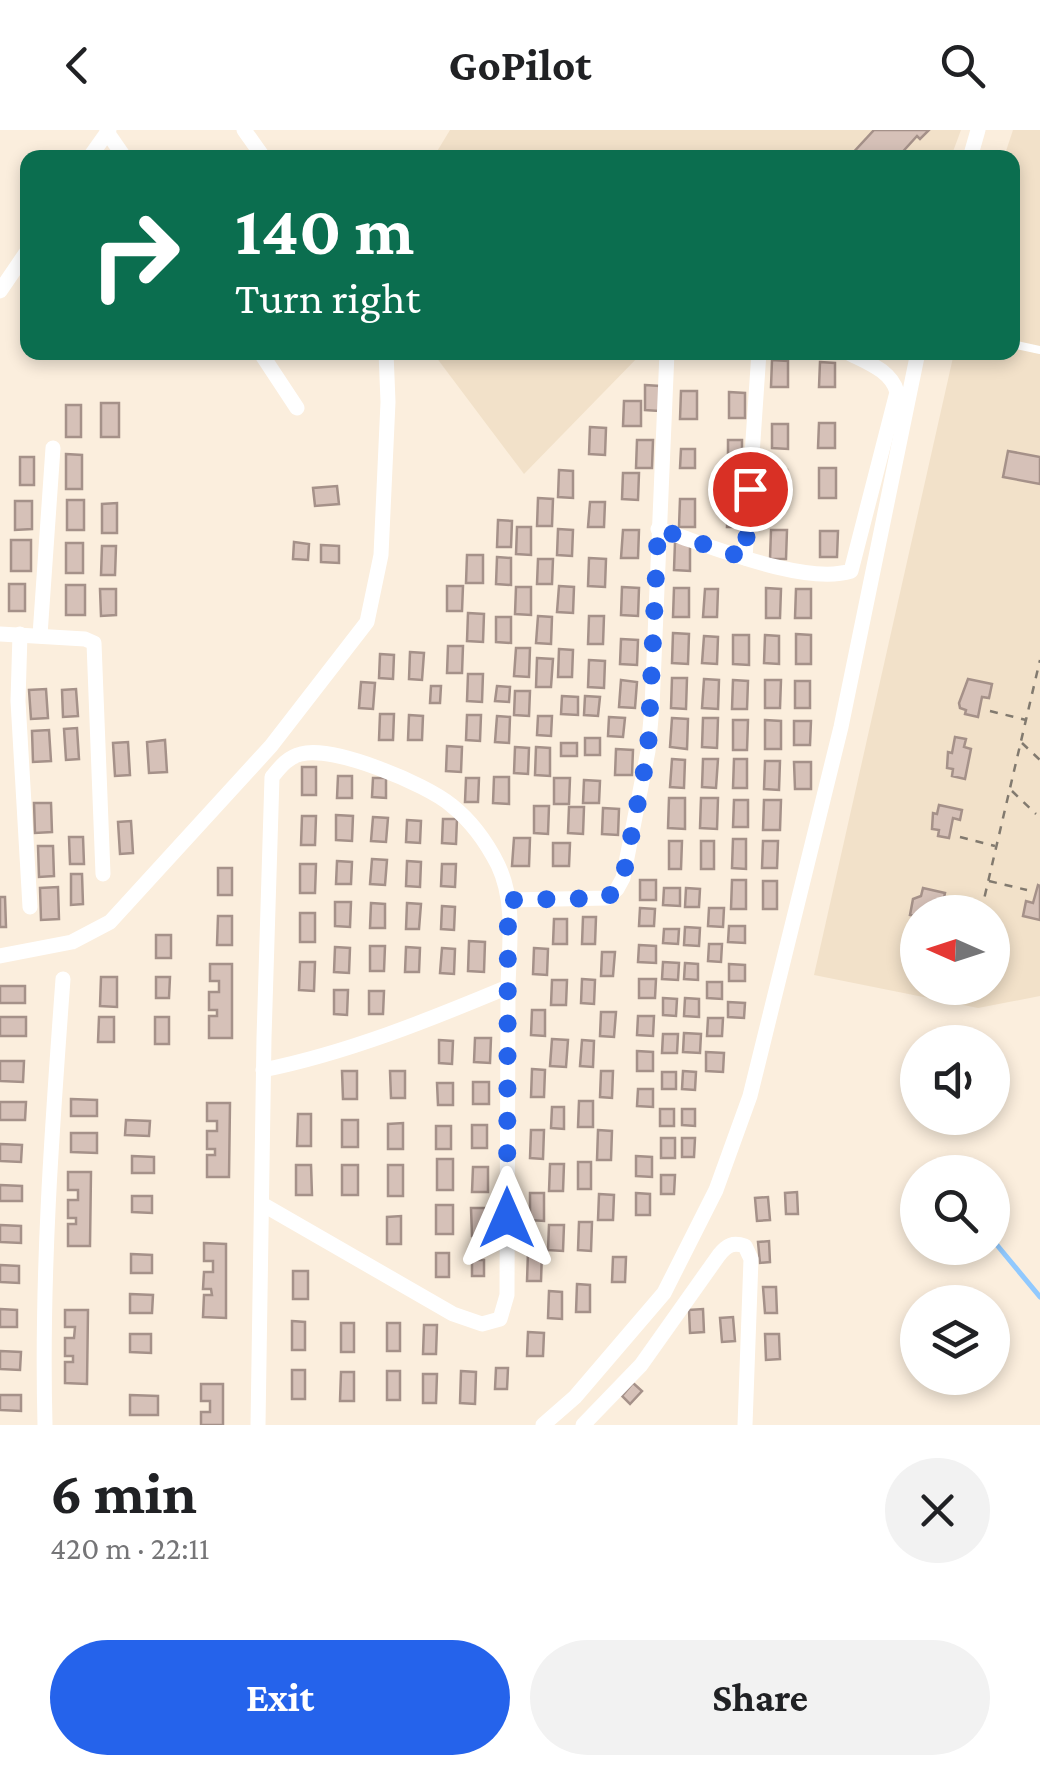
<!DOCTYPE html>
<html lang="en">
<head>
<meta charset="utf-8">
<style>
	body { margin:0; font-family:"Crimson Pro",serif; background:#f2f2f2; color:#202124; height:100vh; display:flex; flex-direction:column; font-size:38px; white-space:nowrap }
	* { box-sizing:border-box; margin:0 }
	p { font-size:32px; color:#757577 }
	.icon { flex:none; width:55px; height:55px; fill:none; stroke:currentColor; stroke-width:2; stroke-linecap:round; stroke-linejoin:round }
	.map { position:relative; height:1295px; overflow:hidden }
	.sheet { display:flex; flex-direction:column; background:#fff; flex:1 }
	.sheet>* { flex:none }
	.top-card { position:absolute; left:20px; top:20px; width:1000px; height:210px; border-radius:20px; box-shadow:0 5px 15px #0003; background:#0b6e4f; color:#fff; overflow:hidden }
	.needle { width:65px; rotate:273deg }
	.controls { position:absolute; left:900px; top:765px; display:grid; gap:20px }
	.controls a { display:grid; place-items:center; width:110px; height:110px; border-radius:50%; background:#fff; box-shadow:0 5px 15px #0003; font-size:50px }
	.pin { position:absolute; display:grid; place-items:center; width:85px; height:85px; color:#fff; margin:-42px; border:5px solid #fff; border-radius:50%; box-shadow:0 2px 10px #0007 }
	.me { position:absolute; width:110px; margin:-55px; rotate:0deg; stroke-linejoin:round; filter:drop-shadow(0 0 8px #0008) }
	.turn { display:flex; align-items:center; gap:35px; height:210px; padding:0 50px; font-size:45px }
	.turn .icon { width:130px; height:130px; stroke-width:2.5 }
	.turn b { display:block; font-size:70px; line-height:85px }
	.round { display:grid; place-items:center; flex:none; width:105px; height:105px; border-radius:52px; background:#f2f2f2 }
	.headline { display:flex; align-items:center; justify-content:space-between; height:170px; padding:0 50px }
	h1 { font-size:60px; font-weight:700; line-height:75px }
	.button { display:flex; gap:20px; margin-top:auto; padding:20px 50px }
	.button a { flex:1; height:115px; border-radius:60px; background:#2563eb; color:#fff; font-size:40px; font-weight:700; line-height:115px; text-align:center }
	.button a+a { background:#f2f2f2; color:#202124 }
	header { display:flex; justify-content:space-between; align-items:center; height:130px; padding:0 50px; background:#fff; font-size:45px; font-weight:700 }
	.map>svg:first-child { display:block }
	.built { fill:#f2e1c9; fill-rule:evenodd }
	.lines { fill:none; stroke-linecap:round; stroke-linejoin:round }
	.stream { stroke:#91c9fe; stroke-width:5 }
	.building { fill:#d6c1b8; stroke:#a59189; stroke-width:2.5 }
	.path { stroke:#827a6f; stroke-width:2.5; stroke-dasharray:8 8; stroke-linecap:butt }
	.service { stroke:#fff; stroke-width:8 }
	.minor { stroke:#fff; stroke-width:15 }
	.route { stroke:#2563eb; stroke-width:18; stroke-dasharray:0 32.4 }
</style>
</head>
<body>
<header><svg class="icon" aria-label="back" viewBox="0 0 24 24"><path d="M15 5l-7 7 7 7"/></svg>GoPilot<svg class="icon" aria-label="search" viewBox="0 0 24 24"><circle cx="10" cy="10" r="6"/><path d="M15 15l6 6"/></svg></header>
<div class="map">
<svg width="1040" height="1295" viewBox="0 0 1040 1295">
	<rect width="100%" height="100%" fill="#fbeedd"/>
	<g class="built">
		<path d="M450,0H961L951,27L433,28Z"/>
		<path d="M1013,0H1040V866L978,878L814,845L954,223L1012,222V28L1004,27ZM918,782H992V858H918Z"/>
		<path d="M433,223H642L524,344Z"/>
	</g>
	<g class="lines">
		<path class="stream" d="M992,1109L1040,1167"/>
	</g>
	<g class="building">
		<path d="M874,0H929L920,9L917,6L897,28H852L850,26Z"/>
		<path d="M772,230L788,231V257H771Z"/>
		<path d="M820,232L835,233V257H819Z"/>
		<path d="M645,255L660,256L659,281L645,280Z"/>
		<path d="M681,261H697V289H680Z"/>
		<path d="M729,262L745,263V288H729Z"/>
		<path d="M624,271H641V296H623Z"/>
		<rect x="101" y="273" width="18" height="34"/>
		<rect x="66" y="275" width="15" height="32"/>
		<path d="M819,293H835V318H818Z"/>
		<path d="M772,294H788V319L772,318Z"/>
		<path d="M590,297L606,298L605,325L589,324Z"/>
		<path d="M637,310H653L652,338H636Z"/>
		<rect x="728" y="310" width="14" height="27"/>
		<path d="M681,319H695V338H680Z"/>
		<path d="M1008,321L1040,327V354L1003,347Z"/>
		<path d="M66,324L82,325V359H66Z"/>
		<rect x="20" y="327" width="14" height="28"/>
		<rect x="819" y="338" width="17" height="30"/>
		<path d="M559,340L573,341V368L558,367Z"/>
		<rect x="771" y="340" width="16" height="28"/>
		<path d="M623,343H639L638,370L622,369Z"/>
		<path d="M337,356L339,374L315,376L313,358Z"/>
		<path d="M538,368L553,369L552,396H537Z"/>
		<path d="M680,369H695V397H679Z"/>
		<rect x="67" y="370" width="17" height="30"/>
		<path d="M15,371H32V399L15,400Z"/>
		<path d="M590,372H605L604,397H588Z"/>
		<path d="M728,372L743,373L742,397H727Z"/>
		<path d="M117,373V403H102V374Z"/>
		<path d="M498,390L512,391L511,417H497Z"/>
		<path d="M517,397H531V425L516,424Z"/>
		<path d="M558,399L573,400L572,426L557,425Z"/>
		<path d="M623,400H639L638,428H621Z"/>
		<path d="M771,400H787L786,429H770Z"/>
		<path d="M820,401H838L837,427H820Z"/>
		<rect x="11" y="410" width="20" height="31"/>
		<path d="M294,412L309,414L308,430L293,429Z"/>
		<path d="M675,412L690,413V441L674,440Z"/>
		<rect x="66" y="413" width="17" height="30"/>
		<path d="M321,415L339,416V433L321,432Z"/>
		<path d="M102,416H116L115,445H101Z"/>
		<path d="M467,425H483V453H466Z"/>
		<path d="M497,427L511,428V455L496,454Z"/>
		<path d="M589,428L606,429L605,457L588,456Z"/>
		<path d="M538,429H553L552,454H537Z"/>
		<rect x="9" y="454" width="16" height="27"/>
		<rect x="66" y="455" width="19" height="30"/>
		<path d="M447,456H463L462,481H447Z"/>
		<path d="M559,456L574,457L573,483L557,482Z"/>
		<path d="M516,457H531V485L515,484Z"/>
		<path d="M622,457L639,458L638,486L621,485Z"/>
		<path d="M674,458H689V487H673Z"/>
		<path d="M766,458L781,459L780,488H766Z"/>
		<path d="M100,459H116V485L101,486Z"/>
		<path d="M705,459H718L717,487H703Z"/>
		<path d="M796,459H811V488H795Z"/>
		<path d="M468,483L484,484L483,512L467,511Z"/>
		<path d="M538,486L552,487L551,514L536,513Z"/>
		<path d="M589,486H604L603,514H588Z"/>
		<path d="M496,487H511V513L496,512Z"/>
		<path d="M673,503L689,504L688,534L672,533Z"/>
		<path d="M796,504L811,505V534H796Z"/>
		<path d="M733,505H749V535L733,534Z"/>
		<path d="M765,505L779,506V534L764,533Z"/>
		<path d="M704,506L718,507L717,534L702,533Z"/>
		<path d="M621,509L638,510L637,535L620,534Z"/>
		<path d="M448,516H463L462,543H447Z"/>
		<path d="M516,518H530L529,547L514,546Z"/>
		<path d="M559,519L573,520L572,547H558Z"/>
		<path d="M410,522L424,523L422,550L409,549Z"/>
		<path d="M380,524L394,525L393,549L379,548Z"/>
		<path d="M537,528L553,529L551,557H536Z"/>
		<path d="M589,530L605,531L604,558L588,557Z"/>
		<path d="M468,544H483L482,572L467,571Z"/>
		<path d="M672,548H687L686,579L671,578Z"/>
		<path d="M704,549L719,550L718,579L702,578Z"/>
		<path d="M968,549L992,554L989,568L982,567L978,587L965,584L966,580L960,578L959,573Z"/>
		<path d="M621,550L637,552L635,578L619,577Z"/>
		<path d="M733,550L748,551L747,579H732Z"/>
		<path d="M765,550H781L780,578H765Z"/>
		<rect x="795" y="551" width="15" height="27"/>
		<path d="M361,552L375,553L373,579L359,578Z"/>
		<path d="M431,556H441L440,573H430Z"/>
		<path d="M497,556L510,557L509,572L495,571Z"/>
		<path d="M46,559L48,588L31,589L29,560Z"/>
		<path d="M76,559L78,586L63,587L62,560Z"/>
		<path d="M515,561H530L529,586L514,585Z"/>
		<path d="M562,566L578,567V585L561,584Z"/>
		<path d="M585,566L600,567L598,586L584,585Z"/>
		<path d="M380,584H394L393,610H379Z"/>
		<path d="M409,585L423,586L422,610H408Z"/>
		<path d="M467,585H481L480,611L466,610Z"/>
		<path d="M497,586L510,587L509,613L495,612Z"/>
		<path d="M538,586H552L551,606L537,605Z"/>
		<path d="M609,587L625,588L623,607L608,606Z"/>
		<path d="M672,588L688,589L687,619L670,617Z"/>
		<path d="M703,588H718L717,618L702,617Z"/>
		<path d="M733,590H748L747,620H733Z"/>
		<path d="M765,590L781,591V619H765Z"/>
		<path d="M794,591H811L810,615H794Z"/>
		<path d="M77,598L79,629L66,630L64,599Z"/>
		<path d="M49,600L51,631L33,632L32,601Z"/>
		<path d="M955,607L966,609L964,617L971,619L965,649L952,646L953,639L947,638L948,622L952,623Z"/>
		<rect x="585" y="608" width="15" height="17"/>
		<path d="M165,610L167,642L149,643L147,612Z"/>
		<path d="M128,612L130,645L115,646L113,613Z"/>
		<rect x="561" y="613" width="16" height="13"/>
		<path d="M447,616L462,617L461,642L446,641Z"/>
		<path d="M515,617L529,618L528,644L514,643Z"/>
		<path d="M536,617L550,618V646L535,645Z"/>
		<path d="M616,619L633,620L632,645H615Z"/>
		<path d="M672,629L685,630L684,658L670,657Z"/>
		<path d="M703,629H718L716,658L702,657Z"/>
		<path d="M734,629H747V658H733Z"/>
		<path d="M765,631H780L779,660L764,659Z"/>
		<path d="M794,632H811V659H795Z"/>
		<rect x="302" y="637" width="14" height="28"/>
		<path d="M338,646H352V668H337Z"/>
		<path d="M494,647H509V674L493,673Z"/>
		<path d="M373,648H386V668L372,667Z"/>
		<path d="M466,648H479L478,672H465Z"/>
		<path d="M554,648H570L569,674H554Z"/>
		<path d="M584,650L600,651L599,673H583Z"/>
		<path d="M669,668H685V699L668,698Z"/>
		<path d="M701,668H718L717,699L700,698Z"/>
		<path d="M734,670H748V697H733Z"/>
		<path d="M764,670H781L780,700H763Z"/>
		<path d="M34,673H51L52,702L35,703Z"/>
		<path d="M939,675L962,680L960,690L953,688L949,708L938,706L939,700L932,699L933,683L937,684Z"/>
		<path d="M534,676H549L548,704L534,703Z"/>
		<path d="M569,677H584L583,704L568,703Z"/>
		<path d="M603,678L619,679L618,705L602,704Z"/>
		<path d="M336,685L353,686L352,711L336,710Z"/>
		<path d="M302,686H316L315,715H301Z"/>
		<path d="M373,687L388,688L386,712L371,711Z"/>
		<path d="M443,689H457L456,714L442,713Z"/>
		<path d="M407,690L421,691L420,713L406,712Z"/>
		<path d="M131,691L133,723L120,724L118,692Z"/>
		<path d="M69,707H83L84,734H70Z"/>
		<path d="M514,708H530L529,736H512Z"/>
		<path d="M733,709H746V739L732,738Z"/>
		<path d="M669,711H682L681,739H669Z"/>
		<rect x="701" y="711" width="13" height="28"/>
		<path d="M763,711H778L777,738H762Z"/>
		<path d="M553,713H570L569,736H553Z"/>
		<path d="M38,716H53L54,746L39,747Z"/>
		<path d="M372,729L387,730L385,755L370,754Z"/>
		<path d="M337,731L352,732L351,754H336Z"/>
		<path d="M407,731L421,732L420,757L406,756Z"/>
		<path d="M300,734H316L315,763H300Z"/>
		<path d="M442,734H456L455,757L441,756Z"/>
		<rect x="218" y="738" width="14" height="27"/>
		<path d="M71,744H82L83,774L71,775Z"/>
		<rect x="640" y="750" width="16" height="20"/>
		<path d="M732,750H746V779H731Z"/>
		<rect x="763" y="751" width="14" height="28"/>
		<path d="M1038,755L1040,756V790L1023,786L1026,771L1033,773Z"/>
		<path d="M58,757L59,789L41,790L40,758Z"/>
		<path d="M664,758H680V776L663,775Z"/>
		<path d="M686,758L700,759L699,777H685Z"/>
		<path d="M923,758L945,763L942,778L933,776L932,782H918V794H915L916,786L910,785L913,769L921,766Z"/>
		<path d="M0,767H5L6,797H0Z"/>
		<path d="M335,772H351L350,797L335,796Z"/>
		<path d="M371,773L385,774V798H370Z"/>
		<path d="M407,773L421,774L419,799H406Z"/>
		<path d="M442,776L455,777L454,800L441,799Z"/>
		<path d="M640,778L655,779L654,796H639Z"/>
		<path d="M709,778H724L723,797L708,796Z"/>
		<rect x="300" y="783" width="15" height="29"/>
		<path d="M218,786H232V815H217Z"/>
		<path d="M583,787H596L595,814H582Z"/>
		<path d="M554,789H567V814H553Z"/>
		<path d="M729,796H745V813L728,812Z"/>
		<path d="M685,797L700,798L699,816L684,815Z"/>
		<path d="M664,799H679L678,814L663,813Z"/>
		<rect x="156" y="805" width="15" height="23"/>
		<path d="M469,811L485,812L484,842L468,841Z"/>
		<path d="M709,814H722L721,832L708,831Z"/>
		<path d="M639,815L656,816V833L638,832Z"/>
		<path d="M370,816H385L384,841H370Z"/>
		<path d="M335,817L350,818L349,843L334,842Z"/>
		<path d="M406,817L420,818L419,842H405Z"/>
		<path d="M442,818L455,819L454,844L440,843Z"/>
		<path d="M534,818L548,819L547,845L533,844Z"/>
		<path d="M602,822H615L613,846H601Z"/>
		<path d="M300,832H315L314,861L299,860Z"/>
		<path d="M663,832L679,833L678,850L662,849Z"/>
		<path d="M685,833L698,834V850L684,849Z"/>
		<path d="M210,834H232V908H209V886H217V880H209V862H219V851H210Z"/>
		<path d="M729,834L745,835V851H729Z"/>
		<path d="M101,847H117V877L100,876Z"/>
		<path d="M156,847H170L169,868H156Z"/>
		<path d="M582,849L595,850L594,874L581,873Z"/>
		<path d="M639,849H656L655,868H639Z"/>
		<path d="M552,850H567L566,875H551Z"/>
		<path d="M707,852H722V869L707,868Z"/>
		<rect x="0" y="856" width="25" height="17"/>
		<path d="M334,860H348L347,885L334,884Z"/>
		<path d="M369,861H384L383,884H369Z"/>
		<path d="M663,868L677,869L676,886L663,885Z"/>
		<path d="M685,868L699,869V887L684,886Z"/>
		<path d="M728,872L745,873L744,888L728,887Z"/>
		<path d="M532,880H545V906L531,905Z"/>
		<path d="M601,882H616L614,907L600,906Z"/>
		<path d="M638,886H654L653,906L637,905Z"/>
		<rect x="0" y="887" width="26" height="19"/>
		<path d="M99,887H114V912H98Z"/>
		<rect x="155" y="887" width="14" height="27"/>
		<path d="M708,888H723L722,906H707Z"/>
		<path d="M684,903L701,904L700,923L683,922Z"/>
		<path d="M663,904H678L677,923H662Z"/>
		<path d="M475,908H491L490,933L474,932Z"/>
		<path d="M552,909L568,910L566,937L550,936Z"/>
		<path d="M439,910L453,911L452,934L439,933Z"/>
		<path d="M582,910L594,911L593,937L580,936Z"/>
		<path d="M637,921L653,922V941H637Z"/>
		<path d="M706,922L724,923L723,942L706,941Z"/>
		<path d="M0,931H24L23,952L0,951Z"/>
		<path d="M532,939L545,940L544,967H531Z"/>
		<path d="M342,941H357V969H343Z"/>
		<path d="M390,941H405V968H391Z"/>
		<path d="M601,941H613L612,968L600,967Z"/>
		<path d="M683,941L696,942L695,960L682,959Z"/>
		<rect x="662" y="942" width="14" height="17"/>
		<rect x="473" y="952" width="16" height="22"/>
		<path d="M437,953H453V975H438Z"/>
		<path d="M638,959H653V977L637,976Z"/>
		<path d="M71,969L97,970V986H71Z"/>
		<path d="M579,971H593V997H578Z"/>
		<path d="M0,972H26L25,990H0Z"/>
		<path d="M207,973H230L229,1047H207V1025H215V1019H207V1001H217V991H207Z"/>
		<path d="M552,977H564V999L551,998Z"/>
		<rect x="660" y="979" width="14" height="17"/>
		<path d="M682,979H695V996L682,995Z"/>
		<path d="M298,984H311V1016H297Z"/>
		<path d="M126,990L150,991L149,1006L125,1005Z"/>
		<rect x="342" y="990" width="16" height="27"/>
		<path d="M403,993V1019H388V994Z"/>
		<rect x="472" y="995" width="15" height="23"/>
		<rect x="436" y="996" width="15" height="23"/>
		<path d="M531,1000H544L543,1029L530,1028Z"/>
		<path d="M598,1000L612,1001L611,1030H597Z"/>
		<path d="M71,1003H97V1023L71,1022Z"/>
		<rect x="661" y="1008" width="14" height="20"/>
		<path d="M682,1008H695L694,1027H682Z"/>
		<path d="M0,1014L22,1015L21,1032L0,1031Z"/>
		<path d="M132,1026L154,1027V1043H132Z"/>
		<path d="M636,1026L652,1027V1047L636,1046Z"/>
		<rect x="437" y="1029" width="16" height="31"/>
		<rect x="578" y="1032" width="13" height="27"/>
		<path d="M550,1034H564L563,1061H549Z"/>
		<path d="M296,1035H311L312,1065H296Z"/>
		<rect x="342" y="1035" width="16" height="30"/>
		<rect x="388" y="1035" width="15" height="31"/>
		<path d="M473,1037H488V1062H472Z"/>
		<path d="M68,1042H91L90,1116H68V1094H76V1088H68V1070H78V1060H68Z"/>
		<path d="M661,1045H675L674,1064H661Z"/>
		<path d="M0,1055L22,1056V1071H0Z"/>
		<path d="M797,1062L798,1084H786L785,1063Z"/>
		<path d="M530,1063H544V1091L530,1090Z"/>
		<path d="M636,1063L650,1064V1085H636Z"/>
		<path d="M599,1064L614,1065L613,1090H598Z"/>
		<path d="M132,1066H152V1083L132,1082Z"/>
		<path d="M768,1067L770,1090L757,1091L755,1068Z"/>
		<rect x="436" y="1075" width="17" height="29"/>
		<path d="M471,1078H488V1106H472Z"/>
		<path d="M401,1086V1114H387V1087Z"/>
		<path d="M579,1092H592L591,1121L578,1120Z"/>
		<path d="M0,1095L21,1096V1113L0,1112Z"/>
		<path d="M549,1095H564L563,1121L548,1120Z"/>
		<path d="M769,1111L770,1132L760,1133L758,1112Z"/>
		<path d="M204,1113L226,1114V1188L203,1187L204,1165H212L211,1159H203L204,1142H213V1131H204Z"/>
		<path d="M528,1122H542L541,1151H527Z"/>
		<rect x="436" y="1123" width="13" height="24"/>
		<path d="M131,1124L152,1125V1143H131Z"/>
		<path d="M613,1127H626L625,1152H612Z"/>
		<rect x="472" y="1130" width="12" height="16"/>
		<path d="M0,1135L19,1136V1153L0,1152Z"/>
		<rect x="293" y="1141" width="15" height="28"/>
		<path d="M577,1154L590,1155V1182H576Z"/>
		<path d="M763,1157H776L777,1183H765Z"/>
		<path d="M549,1161L562,1162V1189L548,1188Z"/>
		<path d="M130,1164L153,1165L152,1183H130Z"/>
		<path d="M0,1179L17,1180V1197H0Z"/>
		<path d="M703,1179L704,1202L690,1203L689,1180Z"/>
		<path d="M65,1180H88L87,1254L65,1253V1232H73V1226H65V1208H74L75,1197H65Z"/>
		<path d="M733,1187L735,1211L722,1212L720,1188Z"/>
		<path d="M292,1191L305,1192V1220H292Z"/>
		<rect x="341" y="1193" width="13" height="29"/>
		<rect x="387" y="1193" width="13" height="28"/>
		<path d="M424,1195H437L436,1224H423Z"/>
		<path d="M528,1202L544,1203L543,1226H527Z"/>
		<path d="M130,1204H151V1223L130,1222Z"/>
		<path d="M765,1204H779L780,1229L766,1230Z"/>
		<path d="M0,1221L21,1222L20,1240L0,1239Z"/>
		<path d="M496,1238H508L507,1259H495Z"/>
		<rect x="292" y="1240" width="13" height="29"/>
		<rect x="387" y="1241" width="13" height="29"/>
		<path d="M461,1241L476,1242L475,1274L460,1273Z"/>
		<path d="M341,1242H354V1271H340Z"/>
		<path d="M423,1244H437L436,1273H423Z"/>
		<path d="M633,1253L642,1261L630,1274L622,1266Z"/>
		<path d="M201,1254H223V1295H201V1282H210V1271H201Z"/>
		<path d="M0,1265H21V1281L0,1280Z"/>
		<path d="M130,1265L158,1266V1285H130Z"/>
	</g>
	<g class="lines">
		<g class="path">
			<path d="M990,581L1026,590"/>
			<path d="M1022,613L1040,630"/>
			<path d="M1012,661L1036,684"/>
			<path d="M960,707L995,716"/>
			<path d="M989,751L1027,760"/>
			<path d="M981,782L1040,530"/>
		</g>
		<path class="service" d="M1012,214L1040,220"/>
		<g class="minor">
			<path d="M244,0L264,28"/>
			<path d="M107,2L125,28"/>
			<path d="M89,28L109,0"/>
			<path d="M970,28L978,0"/>
			<path d="M0,161L28,120"/>
			<path d="M260,222L297,278"/>
			<path d="M658,399C706,414 804,456 851,441L897,262C891,240 866,232 847,222"/>
			<path d="M745,428L759,222"/>
			<path d="M0,504L85,509L94,513L103,744"/>
			<path d="M20,504L18,571L30,777"/>
			<path d="M40,505L53,318"/>
			<path d="M509,770L607,768L617,759L623,748L648,621L652,577L667,222"/>
			<path d="M0,826L72,812L110,792L271,616L367,492L381,425L388,272L386,222"/>
			<path d="M262,1074L453,1184L482,1194L500,1189L507,1165L508,857"/>
			<path d="M45,1295C41,1146 52,998 63,849"/>
			<path d="M258,1295L264,908L272,647C281,636 288,627 301,624C333,615 426,654 451,675C470,690 487,713 498,735C516,773 509,816 508,857C429,890 347,923 263,940"/>
			<path d="M543,1295L575,1267L664,1163L716,1060L750,966L841,597L918,222"/>
			<path d="M583,1295L641,1235L719,1125C727,1115 733,1112 745,1116L751,1129L745,1295"/>
		</g>
	</g>
	<g class="lines">
		<path class="route" d="M507,1088L508,770L606,768L618,759L623,748L648,621L658,399L745,428L750,359"/>
	</g>
</svg>
<div class="controls">
<a><svg class="needle" viewBox="-14 -14 28 28"><path d="M0-13l5 13h-10z" fill="#e53935"/><path d="M0 13l5-13h-10z" fill="#757577"/></svg></a>
<a><svg class="icon" aria-label="sound" viewBox="0 0 24 24"><path d="M4 9h4l5-4v14l-5-4H4zM17 9q2 3 0 6"/></svg></a>
<a><svg class="icon" aria-label="search" viewBox="0 0 24 24"><circle cx="10" cy="10" r="6"/><path d="M15 15l6 6"/></svg></a>
<a><svg class="icon" aria-label="layers" viewBox="0 0 24 24"><path d="M12 4l9 5-9 5-9-5zM3 14l9 5 9-5"/></svg></a>
</div>
<div class="pin" style="left:750px;top:359px;background:#d93025"><svg class="icon" aria-label="arrive" viewBox="0 0 24 24"><path d="M6 21V4h12l-3 4 3 4H6"/></svg></div>
<svg class="me" style="left:507px;top:1088px" viewBox="-20 -20 40 40"><path d="M0-17L14 15 0 8-14 15z" fill="#2563eb" stroke="#fff" stroke-width="4"/></svg>
<div class="top-card">
<div class="turn"><svg class="icon" aria-label="right" viewBox="0 0 24 24"><path d="M7 20v-9h11M14 6l5 5-5 5"/></svg><div><b>140 m</b>Turn right</div></div>
</div>
</div>
<section class="sheet">
<div class="headline"><div><h1>6 min</h1><p>420 m · 22:11</p></div><a class="round"><svg class="icon" aria-label="close" viewBox="0 0 24 24"><path d="M6 6l12 12M18 6L6 18"/></svg></a></div>
<div class="button"><a>Exit</a><a>Share</a></div>
</section>
</body>
</html>
